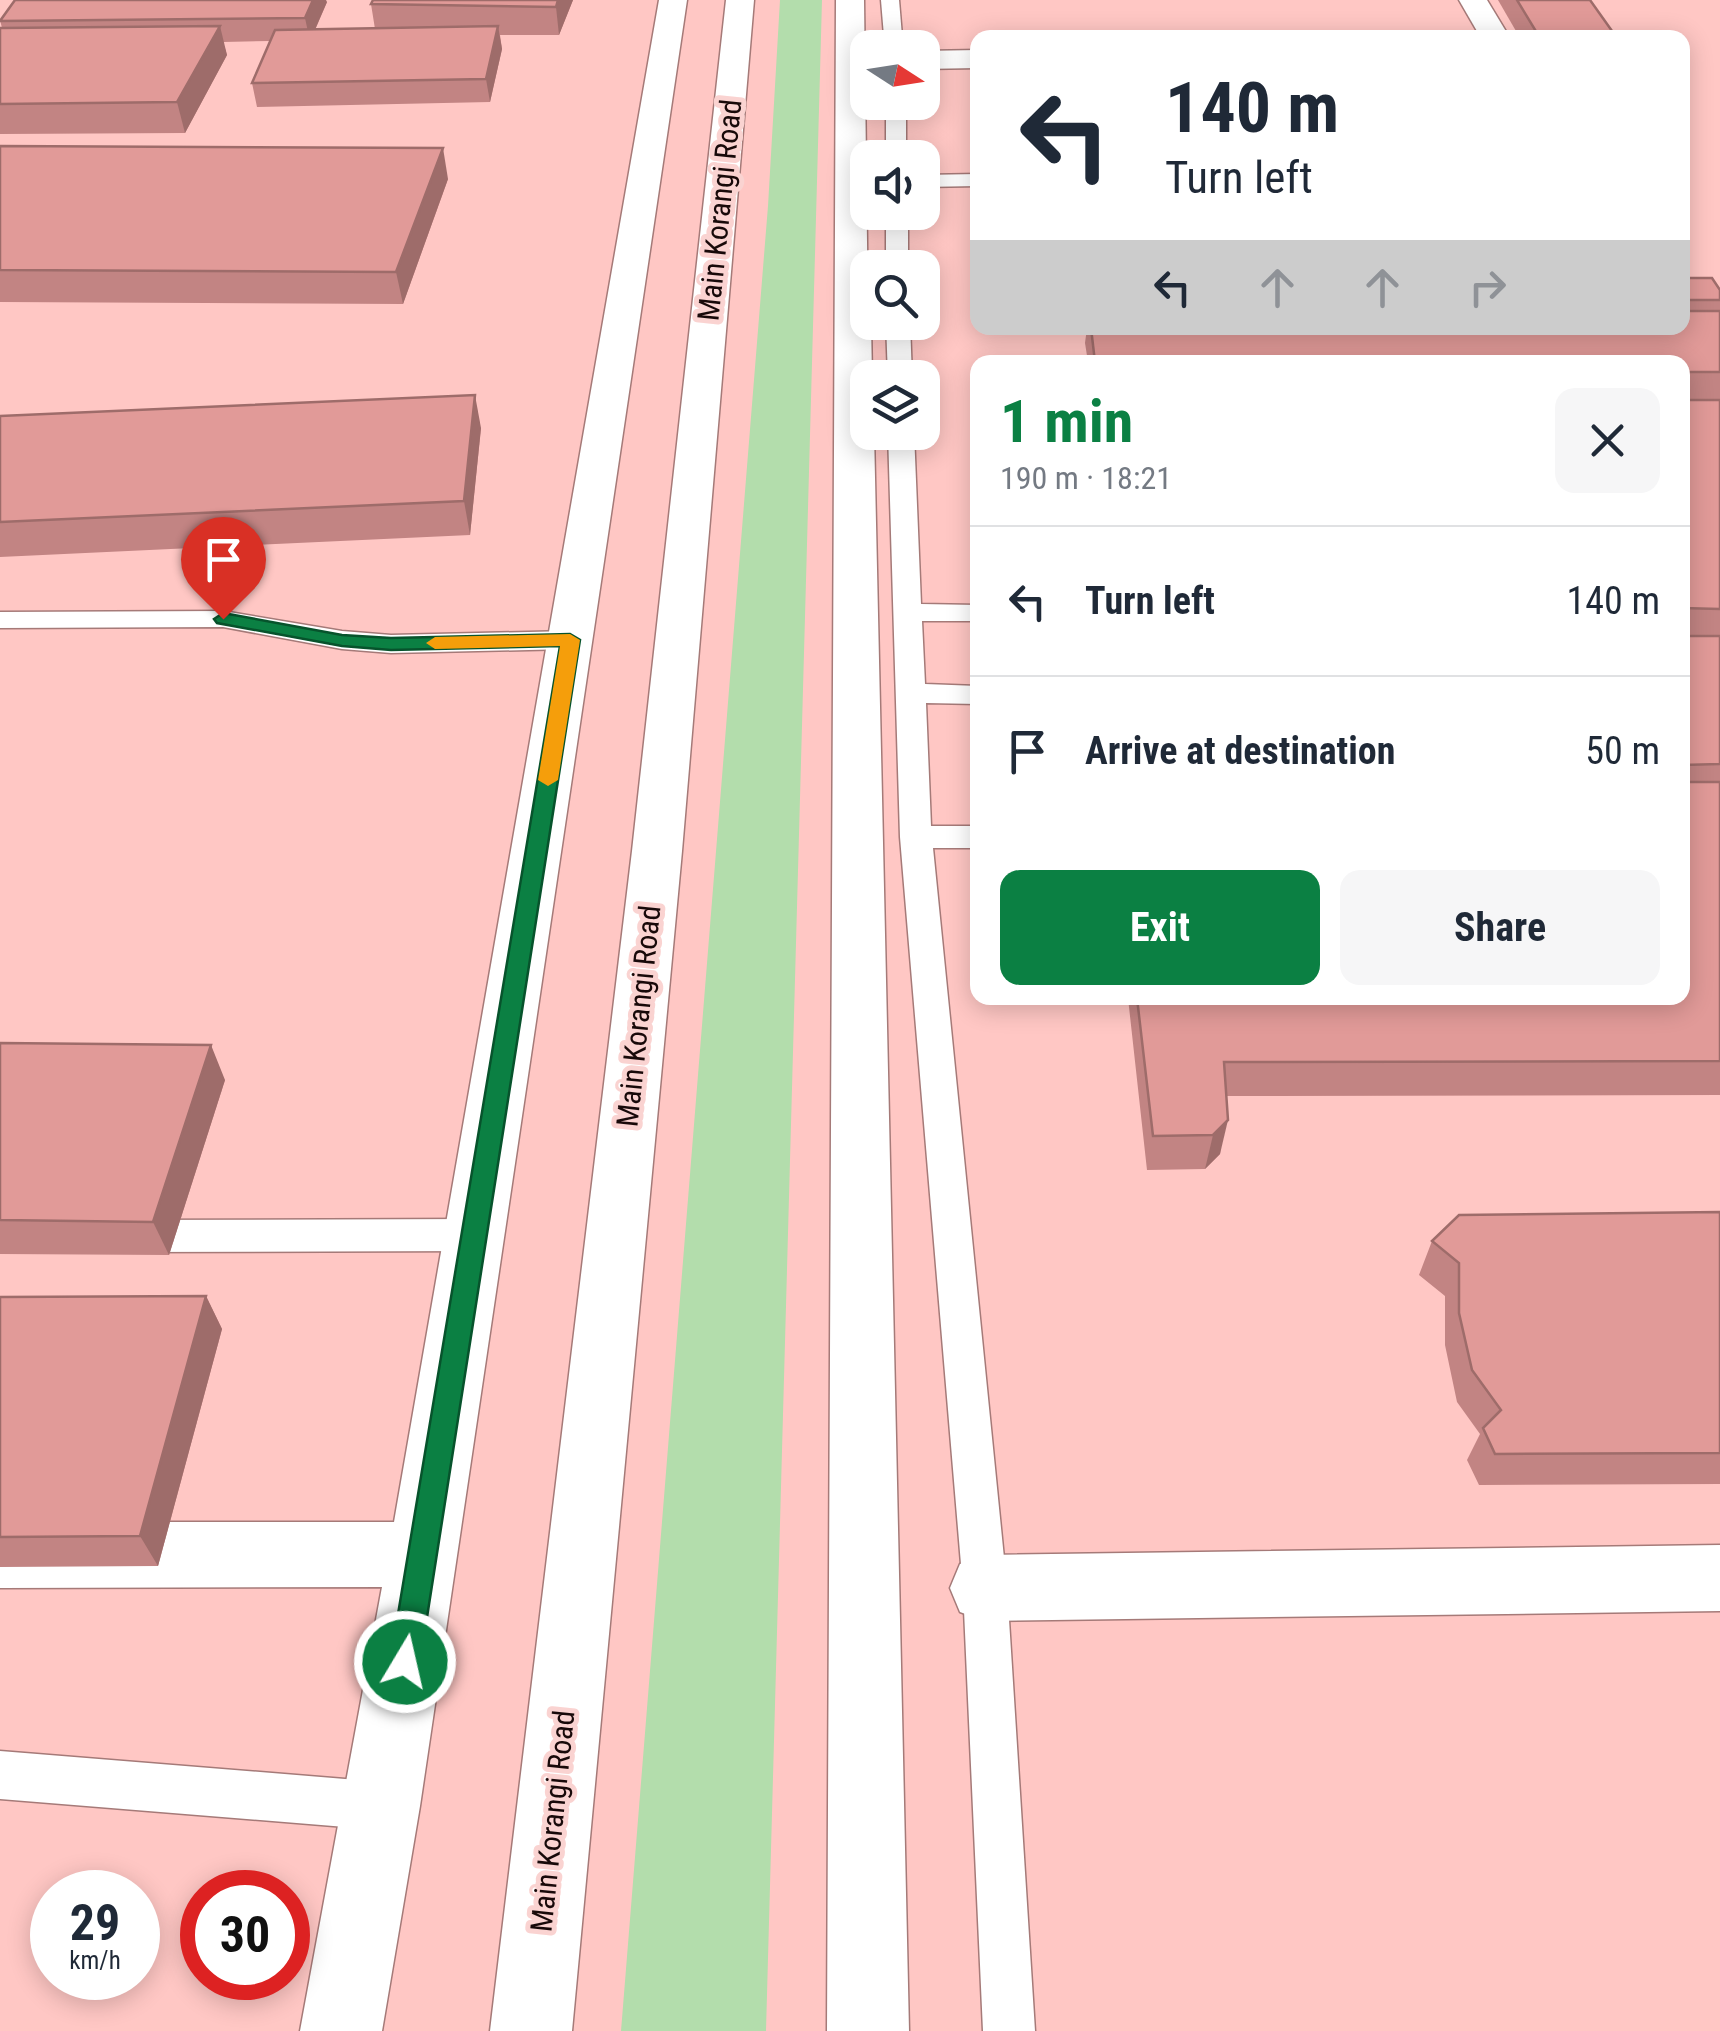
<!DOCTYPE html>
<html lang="en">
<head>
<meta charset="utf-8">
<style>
	body { margin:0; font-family:"Roboto Condensed",sans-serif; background:#f6f6f7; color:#1f2937; height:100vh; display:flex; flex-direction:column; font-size:38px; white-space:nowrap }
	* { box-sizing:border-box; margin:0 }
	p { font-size:32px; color:#747a83 }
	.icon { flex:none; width:55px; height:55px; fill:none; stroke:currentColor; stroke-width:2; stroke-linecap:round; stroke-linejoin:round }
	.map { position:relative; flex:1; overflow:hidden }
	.drawer { position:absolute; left:970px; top:355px; width:720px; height:650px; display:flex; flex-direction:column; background:#fff; border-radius:20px; box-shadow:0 5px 25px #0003 }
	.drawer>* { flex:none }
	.top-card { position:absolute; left:970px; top:30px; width:720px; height:305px; border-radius:20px; box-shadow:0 5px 25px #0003; background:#fff; color:#1f2937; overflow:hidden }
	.needle { width:65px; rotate:102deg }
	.buttons { position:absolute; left:850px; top:30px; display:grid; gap:20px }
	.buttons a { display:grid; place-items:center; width:90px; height:90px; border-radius:20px; background:#fff; box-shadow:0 5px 25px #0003; font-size:50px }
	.speed { position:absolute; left:30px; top:1870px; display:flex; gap:20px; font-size:50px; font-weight:700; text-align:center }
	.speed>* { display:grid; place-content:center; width:130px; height:130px; border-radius:50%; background:#fff; box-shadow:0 5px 25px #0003; line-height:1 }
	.speed small { font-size:25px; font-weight:400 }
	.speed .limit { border:15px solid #d22; background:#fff; color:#111 }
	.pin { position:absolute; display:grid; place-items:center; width:85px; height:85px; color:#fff; margin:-102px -42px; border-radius:50% 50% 50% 0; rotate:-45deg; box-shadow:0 0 10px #0007 }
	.pin .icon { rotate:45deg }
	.me { position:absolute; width:110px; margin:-55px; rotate:9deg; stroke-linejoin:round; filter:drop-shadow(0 0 8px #0008) }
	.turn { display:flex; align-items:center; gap:35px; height:210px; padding:0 30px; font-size:45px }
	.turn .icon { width:130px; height:130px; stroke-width:2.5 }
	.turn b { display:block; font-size:70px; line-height:85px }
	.lanes { display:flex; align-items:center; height:95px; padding:0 30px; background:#0003; justify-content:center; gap:50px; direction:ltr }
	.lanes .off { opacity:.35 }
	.round { display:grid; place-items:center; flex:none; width:105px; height:105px; border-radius:20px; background:#f6f6f7 }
	.head { display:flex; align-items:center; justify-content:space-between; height:170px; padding:0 30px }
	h1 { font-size:60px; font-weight:700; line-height:75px; color:#0b8043 }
	.button { display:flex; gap:20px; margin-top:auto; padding:20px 30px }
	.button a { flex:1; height:115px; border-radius:20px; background:#0b8043; color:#fff; font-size:40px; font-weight:700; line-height:115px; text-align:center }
	.button a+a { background:#f6f6f7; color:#1f2937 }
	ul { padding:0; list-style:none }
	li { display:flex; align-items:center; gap:30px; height:150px; padding:0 30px; border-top:2px solid #e0e1e3 }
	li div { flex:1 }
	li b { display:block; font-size:38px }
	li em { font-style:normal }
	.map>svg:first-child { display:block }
	.built { fill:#ffc7c4; fill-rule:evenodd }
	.green { fill:#b3ddac }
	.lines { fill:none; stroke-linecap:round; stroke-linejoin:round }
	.service-casing { stroke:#a57a78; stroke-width:3 }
	.minor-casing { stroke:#a57a78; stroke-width:3 }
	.primary-casing { stroke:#a57a78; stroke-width:3 }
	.service { fill:#fff; fill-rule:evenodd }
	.minor { fill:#fff; fill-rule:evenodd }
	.primary { fill:#fff; fill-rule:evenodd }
	.wall { fill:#c28483 }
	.shaded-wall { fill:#9e6c6a }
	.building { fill:#e19a98; stroke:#9e6c6a; stroke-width:2.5 }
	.route { fill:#0b8043; stroke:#07532c; stroke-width:2.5 }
	.slow { fill:#f59e0b }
	.labels { text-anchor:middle; stroke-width:10; stroke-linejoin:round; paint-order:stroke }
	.street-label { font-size:30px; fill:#180909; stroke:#fad3d1 }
</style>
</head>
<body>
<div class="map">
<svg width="1720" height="2031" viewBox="0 0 1720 2031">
	<rect width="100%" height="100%" fill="#fad3d1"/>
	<path class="built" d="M0,0H1720V2031H0ZM978,38H1682V328H978ZM868,48H922V102H868ZM868,158H922V212H868ZM868,268H922V322H868ZM978,362H1682V998H978ZM868,378H922V432H868ZM52,1892H138V1978H52ZM202,1892H288V1978H202Z"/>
	<path class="green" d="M780,0H822L766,2031H621L768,206Z"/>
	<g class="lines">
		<g class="service-casing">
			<g id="service">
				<path d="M881,0H899L903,48H885Z"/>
				<rect x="886" y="102" width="20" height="56"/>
				<path d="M978,174V186L922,187V175Z"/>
				<rect x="886" y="212" width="22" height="56"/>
				<path d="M886,322H910L912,378H888Z"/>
				<path d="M888,432H914L921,604L978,605V621H922L925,684L978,686V704L926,703L931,826H978V848H933L1007,1588L1035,2031H983L963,1588L900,837Z"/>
				<path d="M223,611L342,631L391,635L570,631L580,634L584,640L580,646L570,649L391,653L342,649L223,627L0,628V612Z"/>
				<path d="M474,1219L488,1224L493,1235L488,1246L474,1251L130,1252L116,1247L111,1236L116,1225L130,1220Z"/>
				<path d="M0,1751L382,1782L399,1789L406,1806L399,1823L382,1830L0,1799Z"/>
			</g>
		</g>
		<g class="minor-casing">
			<g id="minor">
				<path d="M659,0H687L420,1806L382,2031H300L382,1587L0,1588V1522H394Z"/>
				<path d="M1459,0H1487L1510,38H1481Z"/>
				<path d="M978,50V68L922,69V51Z"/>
				<path d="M1720,1545V1611L985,1621L960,1612L950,1588L960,1564L985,1555Z"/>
			</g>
		</g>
		<g class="primary-casing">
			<g id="primary">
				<path d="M726,0H754L682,851L572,2031H490L632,851Z"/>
				<path d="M836,0H864L868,322H871L872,378H868V432H874L909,2031H827Z"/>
			</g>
		</g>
		<use href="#service" class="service"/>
		<use href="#minor" class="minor"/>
		<use href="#primary" class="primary"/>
	</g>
	<g class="wall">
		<path d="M373,0H573L559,35H500L502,49L490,102L257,107L252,83L270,41L223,42L227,55L185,133L0,134V28H2L0,20L327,2L315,30L375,29L371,4Z"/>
		<path d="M1498,0H1590L1617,38H1520Z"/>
		<path d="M0,146L448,179L403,304L0,302Z"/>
		<path d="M1682,278L1720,290V1095L1226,1096L1220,1154L1205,1169L1147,1170L1128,998H1682V362H1088L1085,343L1087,328H1682Z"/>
		<path d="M0,416L481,428L470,535L0,557Z"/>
		<path d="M0,1043L225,1080L169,1255L0,1254Z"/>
		<path d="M1720,1212V1484L1479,1485L1467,1460L1480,1434L1457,1402L1445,1345V1296L1419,1275L1432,1241Z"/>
		<path d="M206,1296L222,1329L158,1566L0,1567V1297Z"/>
	</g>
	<g class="shaded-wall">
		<path d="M313,0H326L327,2L310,41L305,18Z"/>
		<path d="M558,0H573L559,35L556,7Z"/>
		<path d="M220,26L227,55L185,133L177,102Z"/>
		<path d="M498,26L502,49L490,102L486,79Z"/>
		<path d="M443,148L448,179L403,304L396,272Z"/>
		<path d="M475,395L481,428L470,535L464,501Z"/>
		<path d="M211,1045L225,1080L169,1255L153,1222Z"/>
		<path d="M1228,1120L1220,1154L1205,1169L1213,1135Z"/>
		<path d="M206,1296L222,1329L158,1566L140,1536Z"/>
	</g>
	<g class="building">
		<path d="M15,0H313L305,18L0,21Z"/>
		<path d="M373,0H558L556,7L371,4Z"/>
		<path d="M1517,0H1590L1617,38H1540Z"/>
		<path d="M220,26L177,102L0,104V28Z"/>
		<path d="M498,26L486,79L252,83L275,30Z"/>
		<path d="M0,146L443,148L396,272L0,270Z"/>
		<path d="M1682,278H1712L1720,290V300H1682Z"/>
		<path d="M1682,311H1720V372H1682V362H1095L1091,328H1682Z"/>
		<path d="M475,395L464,501L0,522V416Z"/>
		<path d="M1682,400H1720V609L1682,608Z"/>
		<path d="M1682,636H1720V764L1682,765Z"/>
		<path d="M1682,782H1720V1061L1224,1062L1228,1120L1213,1135L1153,1136L1137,998H1682Z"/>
		<path d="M0,1043L211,1045L153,1222L0,1220Z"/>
		<path d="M1720,1212V1453L1495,1454L1483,1428L1501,1410L1472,1370L1459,1313V1263L1432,1241L1459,1215Z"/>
		<path d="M206,1296L140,1536L0,1537V1297Z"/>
	</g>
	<path class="route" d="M223,613L342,635L391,638L570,634L580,640L420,1662L416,1672L405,1677L395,1672L390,1662L560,646L391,650L342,646L217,623L214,619Z"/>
	<path class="slow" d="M570,634L580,640L558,780L548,786L538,780L560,646L435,649L426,643L435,637Z"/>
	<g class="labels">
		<g class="street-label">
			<text transform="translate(720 210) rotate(-84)" y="10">Main Korangi Road</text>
			<text transform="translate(639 1016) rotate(-84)" y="10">Main Korangi Road</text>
			<text transform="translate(553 1821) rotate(-84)" y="10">Main Korangi Road</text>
		</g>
	</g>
</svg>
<div class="buttons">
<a><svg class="needle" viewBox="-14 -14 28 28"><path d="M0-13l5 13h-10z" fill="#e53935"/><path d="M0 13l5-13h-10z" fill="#747a83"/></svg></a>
<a><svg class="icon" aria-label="sound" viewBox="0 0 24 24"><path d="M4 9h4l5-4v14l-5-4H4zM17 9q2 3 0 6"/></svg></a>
<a><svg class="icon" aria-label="search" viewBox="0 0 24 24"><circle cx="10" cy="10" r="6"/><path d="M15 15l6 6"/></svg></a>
<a><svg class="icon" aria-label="layers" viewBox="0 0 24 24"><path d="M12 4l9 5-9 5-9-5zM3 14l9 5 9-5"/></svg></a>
</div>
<div class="speed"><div>29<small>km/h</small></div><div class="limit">30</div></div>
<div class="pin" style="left:223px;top:619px;background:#d93025"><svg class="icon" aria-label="arrive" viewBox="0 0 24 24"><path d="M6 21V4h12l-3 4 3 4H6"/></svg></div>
<svg class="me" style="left:405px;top:1662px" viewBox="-20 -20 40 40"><circle r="17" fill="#0b8043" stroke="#fff" stroke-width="3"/><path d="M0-11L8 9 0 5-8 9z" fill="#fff"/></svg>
<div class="top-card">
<div class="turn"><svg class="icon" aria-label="left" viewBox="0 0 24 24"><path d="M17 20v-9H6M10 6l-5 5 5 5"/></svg><div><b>140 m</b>Turn left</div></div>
<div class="lanes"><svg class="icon" aria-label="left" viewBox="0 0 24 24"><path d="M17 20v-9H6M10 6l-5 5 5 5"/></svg><svg class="icon off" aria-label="ahead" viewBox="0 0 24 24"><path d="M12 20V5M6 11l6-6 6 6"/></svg><svg class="icon off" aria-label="ahead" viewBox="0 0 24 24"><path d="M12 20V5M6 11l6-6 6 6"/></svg><svg class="icon off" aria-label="right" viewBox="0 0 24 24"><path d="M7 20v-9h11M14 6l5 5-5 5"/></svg></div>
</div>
<section class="drawer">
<div class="head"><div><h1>1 min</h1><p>190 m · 18:21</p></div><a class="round"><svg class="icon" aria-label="close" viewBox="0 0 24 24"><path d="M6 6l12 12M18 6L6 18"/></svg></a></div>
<ul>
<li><svg class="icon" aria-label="left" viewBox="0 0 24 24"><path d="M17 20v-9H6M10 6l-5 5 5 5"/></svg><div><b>Turn left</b></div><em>140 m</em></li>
<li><svg class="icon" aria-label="arrive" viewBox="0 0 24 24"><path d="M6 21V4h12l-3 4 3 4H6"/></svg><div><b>Arrive at destination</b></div><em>50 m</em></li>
</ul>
<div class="button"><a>Exit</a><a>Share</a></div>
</section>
</div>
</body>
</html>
